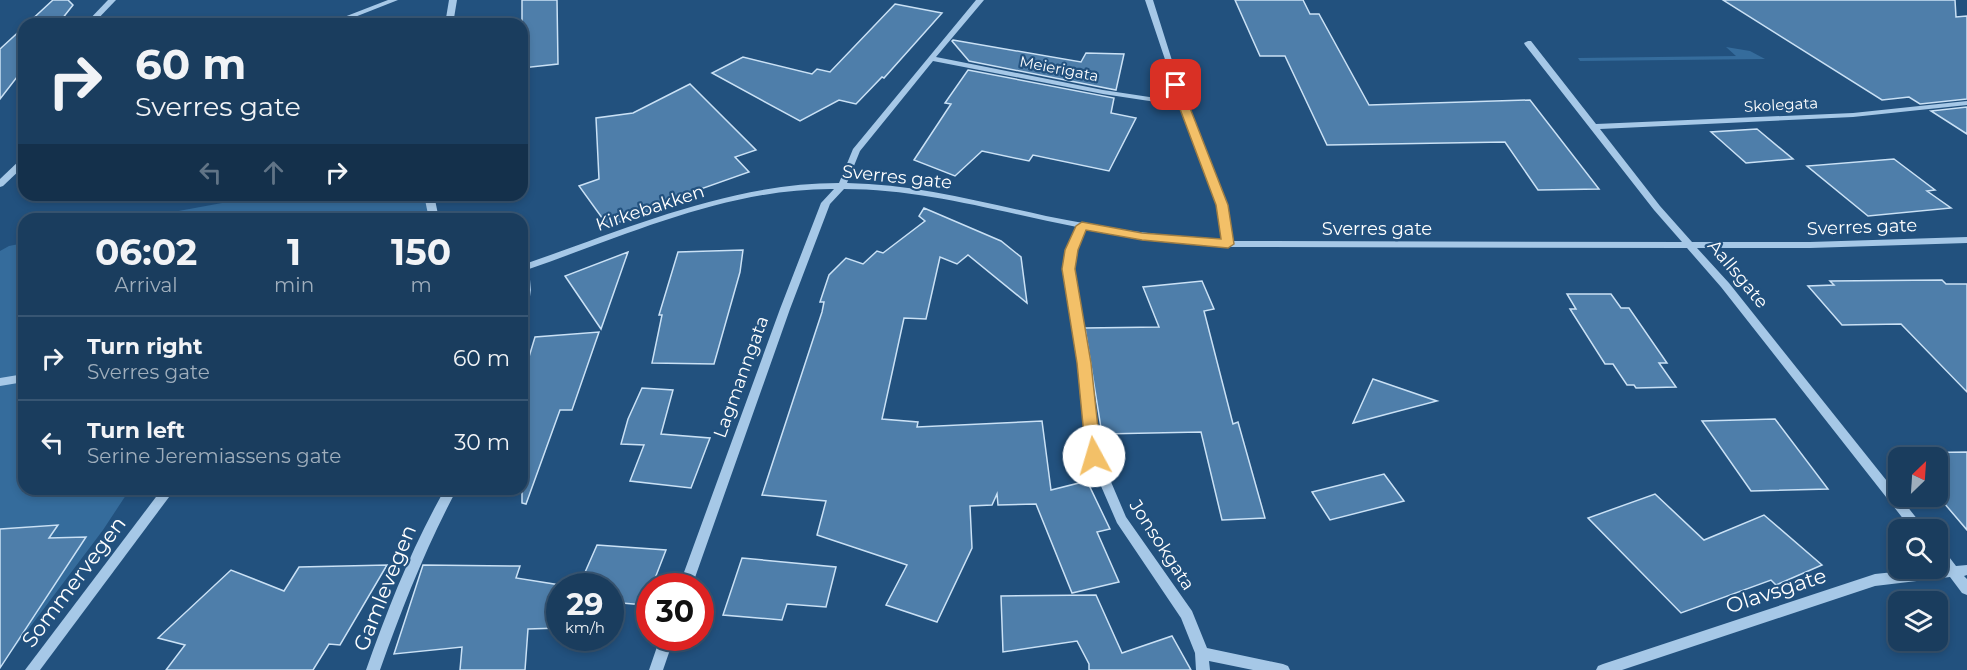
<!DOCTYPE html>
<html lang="en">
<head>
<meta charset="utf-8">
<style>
	body { margin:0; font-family:Montserrat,sans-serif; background:#234464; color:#f1f3f6; height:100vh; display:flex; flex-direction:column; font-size:22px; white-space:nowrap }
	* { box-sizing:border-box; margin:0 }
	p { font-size:20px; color:#9faebc }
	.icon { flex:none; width:33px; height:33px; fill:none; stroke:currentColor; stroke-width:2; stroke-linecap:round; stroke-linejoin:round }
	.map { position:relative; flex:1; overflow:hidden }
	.drawer { position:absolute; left:18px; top:213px; width:510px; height:282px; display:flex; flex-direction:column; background:#1a3d5e; border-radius:18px; box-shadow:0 3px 9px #0003,0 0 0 2px #385673 }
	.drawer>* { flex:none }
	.banner { position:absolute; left:18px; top:18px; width:510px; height:183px; border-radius:18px; box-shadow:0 3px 9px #0003,0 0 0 2px #385673; background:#1a3d5e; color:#f1f3f6; overflow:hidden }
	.needle { width:39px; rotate:25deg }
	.tools { position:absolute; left:1888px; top:447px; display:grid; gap:12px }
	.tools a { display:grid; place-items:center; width:60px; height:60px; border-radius:12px; background:#1a3d5e; box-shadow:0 3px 9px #0003,0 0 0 2px #385673; font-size:30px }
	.speed { position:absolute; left:546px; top:573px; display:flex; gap:12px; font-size:30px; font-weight:700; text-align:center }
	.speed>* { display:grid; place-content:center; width:78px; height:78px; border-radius:50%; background:#1a3d5e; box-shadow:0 3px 9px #0003,0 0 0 2px #385673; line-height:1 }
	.speed small { font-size:15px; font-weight:400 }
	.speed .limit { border:9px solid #d22; background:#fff; color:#111 }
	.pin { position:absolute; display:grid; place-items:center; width:51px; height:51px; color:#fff; margin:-26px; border-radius:12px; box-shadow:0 3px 9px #0006 }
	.me { position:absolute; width:66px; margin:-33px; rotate:354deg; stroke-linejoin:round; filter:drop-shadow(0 0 4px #0008) }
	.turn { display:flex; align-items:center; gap:21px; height:126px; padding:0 18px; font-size:27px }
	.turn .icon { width:78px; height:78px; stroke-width:2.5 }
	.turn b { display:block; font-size:42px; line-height:51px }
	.lanes { display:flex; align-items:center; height:57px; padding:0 18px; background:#0003; justify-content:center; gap:30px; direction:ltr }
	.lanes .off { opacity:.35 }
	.eta { display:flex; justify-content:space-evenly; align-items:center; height:102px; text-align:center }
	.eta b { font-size:36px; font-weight:700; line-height:42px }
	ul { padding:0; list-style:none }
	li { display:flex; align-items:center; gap:18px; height:84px; padding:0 18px; border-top:2px solid #385673 }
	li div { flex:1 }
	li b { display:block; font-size:22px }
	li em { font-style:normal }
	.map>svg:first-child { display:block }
	.green { fill:#356c9c }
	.building { fill:#4e7eaa; stroke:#cae1f5; stroke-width:1.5 }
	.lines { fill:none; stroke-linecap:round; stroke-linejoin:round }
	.minor { fill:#a6c8e7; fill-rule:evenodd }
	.route { fill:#f3c068; stroke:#9e7d44; stroke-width:1.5 }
	.labels { text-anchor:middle; stroke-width:4.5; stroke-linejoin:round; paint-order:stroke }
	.far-street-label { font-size:15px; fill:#fff; stroke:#22517e }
	.street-label { font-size:18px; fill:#fff; stroke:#22517e }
	.near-street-label { font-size:21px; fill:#fff; stroke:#22517e }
</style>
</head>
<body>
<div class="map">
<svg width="1967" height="670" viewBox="0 0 1967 670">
	<rect width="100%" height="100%" fill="#22517e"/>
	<g class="green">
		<path d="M1726,47L1750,51L1765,59L1580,61L1578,58L1736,56Z"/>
		<path d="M266,195H431L426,219H135Z"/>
		<path d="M24,243V489H130L103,530L0,667V251L9,246Z"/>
	</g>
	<g class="building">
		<path d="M53,0H68L73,5L58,24H27Z"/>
		<path d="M522,0H557L558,64L522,68Z"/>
		<path d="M1235,0H1303L1310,14H1319L1369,105L1530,100L1599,189L1538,190L1505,142L1327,145L1285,56H1260Z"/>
		<path d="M1723,0H1955L1956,17L1967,16V99L1920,104L1909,97L1882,100Z"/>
		<path d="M895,4L942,13L884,78L882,77L856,104L839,100L800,121L712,73L743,57L812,74L817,69L830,72Z"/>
		<path d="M24,27V68L0,99V49Z"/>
		<path d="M953,40L1081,62L1086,53L1124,54L1116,90L969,61L952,41Z"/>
		<path d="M968,70L1114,98L1111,113L1136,118L1109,171L1033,155L1029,161L982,151L955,176L914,160L951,104L945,103Z"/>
		<path d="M690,84L756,150L735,157L749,172L661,203L664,206L608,226L579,186L599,179L596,118L633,113Z"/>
		<path d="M1967,107V134L1931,111Z"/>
		<path d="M1757,129L1793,159L1746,163L1711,132Z"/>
		<path d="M1894,159L1935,190L1927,191L1951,208L1868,216L1807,166Z"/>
		<path d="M924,208L1001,241L1021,257L1027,303L968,255L957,264L940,257L926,319L904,318L882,419L918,422L917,427L1042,421L1051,490L1087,481L1110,529L1097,532L1119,582L1072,593L1036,504L998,505L997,494L992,505L970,506L972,548L937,622L886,605L907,565L817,535L826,501L762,495L822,312L824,302H820L829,275L846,258L863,264L877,251L883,253L925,221L919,216Z"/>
		<path d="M743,250L740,272L714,364L652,363L662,315H659L678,252Z"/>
		<path d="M628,252L601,329L565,276Z"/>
		<path d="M1942,280L1946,284H1967V392L1901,324L1842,325L1808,286L1834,285L1830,281Z"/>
		<path d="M1202,281L1214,309L1204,311L1233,424L1238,422L1265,518L1222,520L1201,432L1102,434L1085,328L1159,327L1143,287Z"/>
		<path d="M1567,294H1611L1621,308H1629L1667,363H1659L1676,387L1636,388L1634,385H1627L1613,364H1605L1570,309H1576Z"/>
		<path d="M599,332L572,410H560L526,504L522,503V380L535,337Z"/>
		<path d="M1373,379L1437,401L1353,423Z"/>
		<path d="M642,388L673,390L661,434L710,438L691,488L630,481L644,445L621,444L628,419Z"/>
		<path d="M1775,419L1828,489L1751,491L1702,421Z"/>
		<path d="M1967,452V530L1938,496V458H1904L1900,453Z"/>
		<path d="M1384,474L1404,501L1330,520L1312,492Z"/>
		<path d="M1655,494L1704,540L1764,515L1822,565L1776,585L1771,580L1681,613L1588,518Z"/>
		<path d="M58,525L49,538L86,537L0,668V529Z"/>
		<path d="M597,545L666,550L652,586H650L645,605L610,602V586H579Z"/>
		<path d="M742,558L836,567L826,607L787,604L782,620L723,615Z"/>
		<path d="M387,565L340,645L329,644L313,670H166L185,645L158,638L231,570L284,591L299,567Z"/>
		<path d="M423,565L520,566L516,578L560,585V628L528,629L525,670H460L462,647L394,654Z"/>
		<path d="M1096,595L1122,653L1172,636L1191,670H1089V664L1077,641L1003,652L1001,596Z"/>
	</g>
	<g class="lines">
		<g class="minor">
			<path d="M108,0H116L93,24H85Z"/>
			<path d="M388,0H398L337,24H326Z"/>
			<path d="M449,0H457L453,24H445Z"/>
			<path d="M976,0H984L936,57L1103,90L1156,98H1178L1145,0H1153L1175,70L1227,205L1232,241L1682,242L1654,210L1525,45L1524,43L1528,41H1531L1596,124L1853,113L1967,101V105L1853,117L1600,129L1660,206L1692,242H1810L1967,237V243L1810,248H1697L1729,283L1926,530H1912L1721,287L1687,248L1228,247L1153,240L1085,229L1077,250L1073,269L1089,363L1100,456L1126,517L1192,611L1207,648L1283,664L1288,666L1290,670H1253L1209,661L1210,670H1196L1195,653L1181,618L1117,523L1088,456L1079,363L1063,269L1067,250L1077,227C1000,212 923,189 844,189L830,204L790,309L692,586H679L780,309L821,203L834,189C729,188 627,235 529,269L531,290L527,316L522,319V265C624,230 729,183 839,183L853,149ZM933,61L1103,94L1156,102L1180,103L1217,205L1223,241C1163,236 1105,228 1046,216C981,202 915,184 847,183L860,151Z"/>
			<path d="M24,158V166L3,186L0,187V179L21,159Z"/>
			<path d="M424,195H434L439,219H429Z"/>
			<path d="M24,374V382L0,386V378Z"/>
			<path d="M162,489H175L40,670H25Z"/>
			<path d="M445,489H457C426,547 402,608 380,670H366C388,608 412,547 445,489Z"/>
			<path d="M1938,548L1943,549L1956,566L1967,565V575L1964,576L1967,579V595L1962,593L1950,577L1875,586L1622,670H1596L1598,666L1603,664L1875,574L1942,567L1938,562Z"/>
			<path d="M660,638H674L663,670H649Z"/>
		</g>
	</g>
	<path class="route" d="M1176,82L1181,85L1228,205L1234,244L1228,248L1142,240L1086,230L1078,250L1075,269L1091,363L1101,456L1099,460H1088L1086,456L1077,363L1062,269L1065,250L1076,226L1082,222L1142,233L1221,239L1216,205L1171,85Z"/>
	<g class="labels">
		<g class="far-street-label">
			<text transform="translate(1059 69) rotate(11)" y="5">Meierigata</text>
			<text transform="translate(1781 105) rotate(-3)" y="5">Skolegata</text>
		</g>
		<g class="street-label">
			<text transform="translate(897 177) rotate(6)" y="6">Sverres gate</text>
			<text transform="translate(650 208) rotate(-18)" y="6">Kirkebakken</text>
			<text transform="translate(1862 227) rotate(-2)" y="6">Sverres gate</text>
			<text x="1377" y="235">Sverres gate</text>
			<text transform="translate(1738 274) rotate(50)" y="6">Aallsgate</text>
			<text transform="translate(741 377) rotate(-70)" y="6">Lagmanngata</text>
			<text transform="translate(1162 545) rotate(57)" y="6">Jonsokgata</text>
		</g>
		<g class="near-street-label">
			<text transform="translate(74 582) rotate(-53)" y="7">Sommervegen</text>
			<text transform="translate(385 588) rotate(-68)" y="7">Gamlevegen</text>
			<text transform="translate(1776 591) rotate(-18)" y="7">Olavsgate</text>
		</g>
	</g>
</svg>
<div class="tools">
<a><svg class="needle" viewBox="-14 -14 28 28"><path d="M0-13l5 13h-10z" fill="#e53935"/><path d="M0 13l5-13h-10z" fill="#9faebc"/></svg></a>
<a><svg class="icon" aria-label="search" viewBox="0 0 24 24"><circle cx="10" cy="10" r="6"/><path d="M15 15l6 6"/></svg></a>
<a><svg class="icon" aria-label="layers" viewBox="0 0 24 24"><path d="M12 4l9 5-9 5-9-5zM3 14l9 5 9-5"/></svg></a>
</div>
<div class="speed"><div>29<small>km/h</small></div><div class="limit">30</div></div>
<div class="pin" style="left:1176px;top:85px;background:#d93025"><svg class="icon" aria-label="arrive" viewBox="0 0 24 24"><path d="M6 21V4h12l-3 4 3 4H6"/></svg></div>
<svg class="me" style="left:1094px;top:456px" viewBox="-20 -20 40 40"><circle r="19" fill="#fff"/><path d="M0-13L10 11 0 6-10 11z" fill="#f3c068"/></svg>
<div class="banner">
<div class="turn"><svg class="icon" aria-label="right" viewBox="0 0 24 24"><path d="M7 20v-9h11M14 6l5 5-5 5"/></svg><div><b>60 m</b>Sverres gate</div></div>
<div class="lanes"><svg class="icon off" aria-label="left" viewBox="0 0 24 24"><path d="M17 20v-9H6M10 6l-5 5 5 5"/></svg><svg class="icon off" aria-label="ahead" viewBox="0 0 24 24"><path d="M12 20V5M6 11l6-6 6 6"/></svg><svg class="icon" aria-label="right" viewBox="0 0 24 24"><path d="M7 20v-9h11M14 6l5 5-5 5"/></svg></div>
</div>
<section class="drawer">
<div class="eta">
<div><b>06:02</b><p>Arrival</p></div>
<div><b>1</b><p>min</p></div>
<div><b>150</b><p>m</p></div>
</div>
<ul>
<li><svg class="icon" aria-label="right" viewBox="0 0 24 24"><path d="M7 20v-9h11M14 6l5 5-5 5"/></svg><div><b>Turn right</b><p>Sverres gate</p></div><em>60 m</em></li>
<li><svg class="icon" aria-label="left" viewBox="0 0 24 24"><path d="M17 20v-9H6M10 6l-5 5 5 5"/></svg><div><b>Turn left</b><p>Serine Jeremiassens gate</p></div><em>30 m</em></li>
</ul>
</section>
</div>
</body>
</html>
